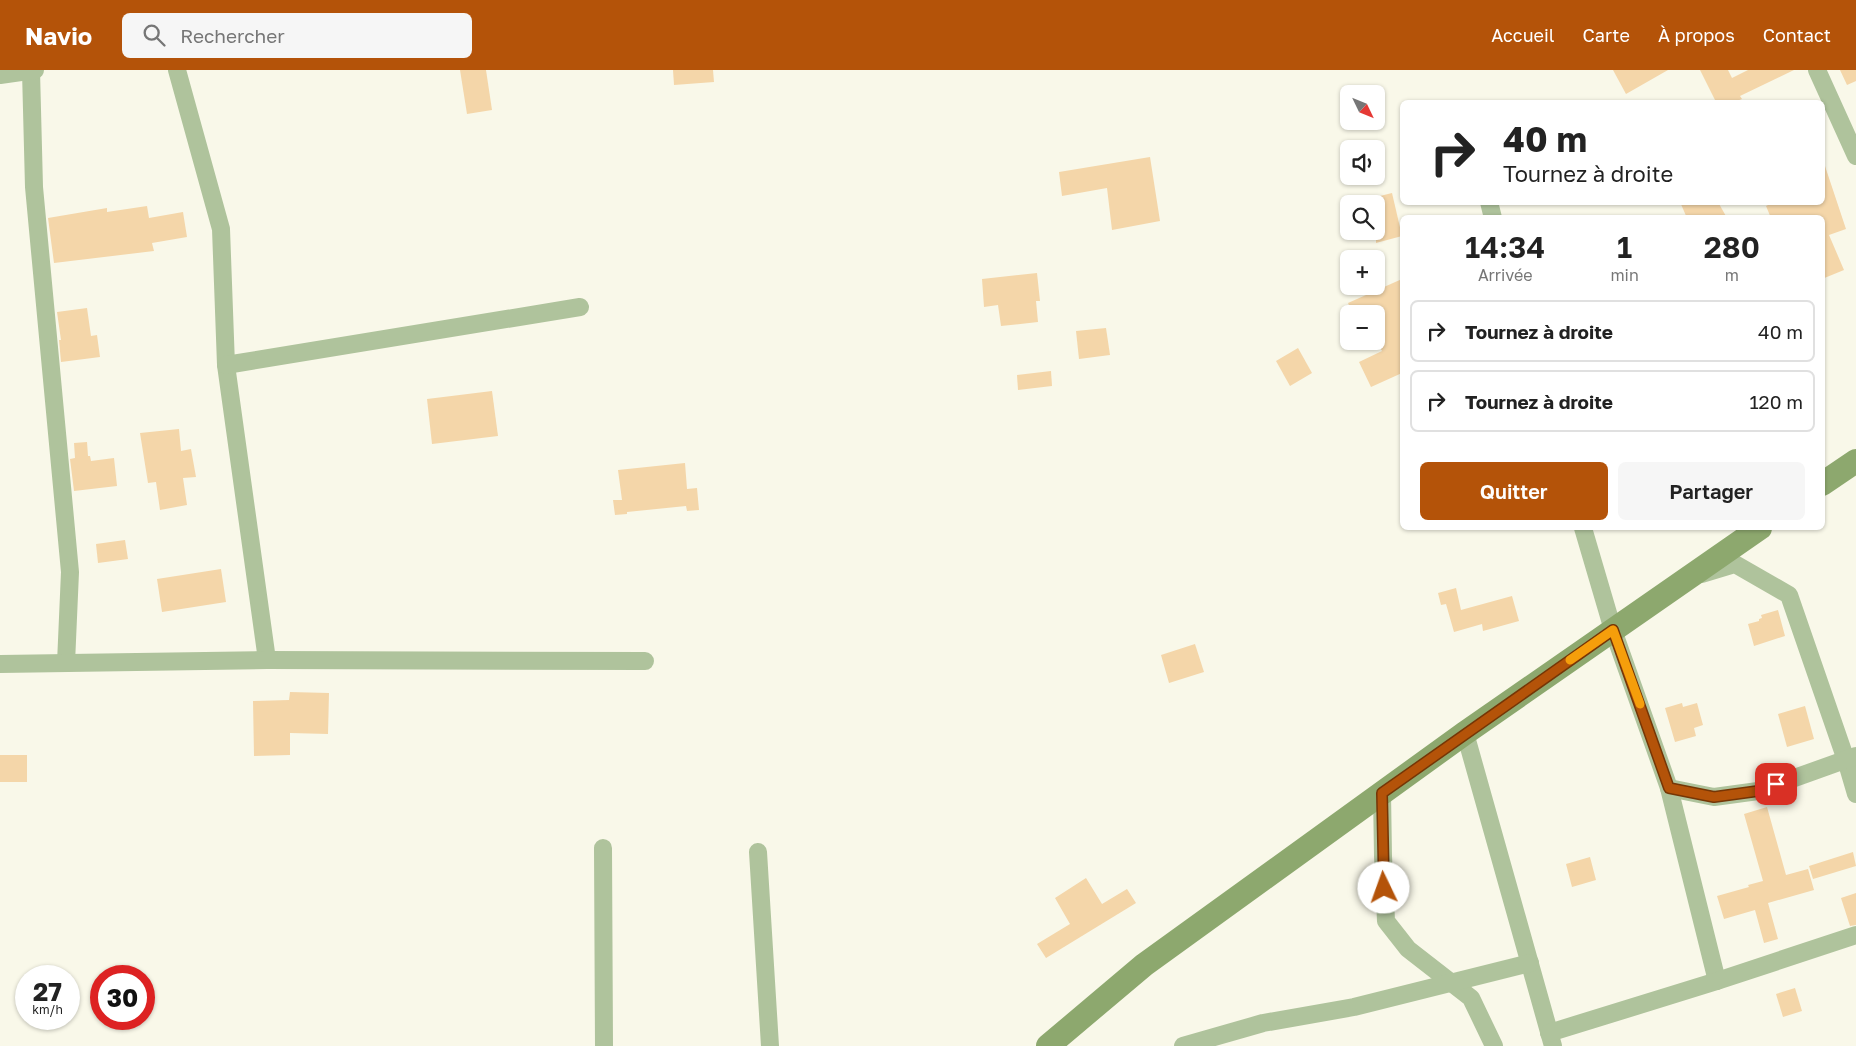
<!DOCTYPE html>
<html lang="fr">
<head>
<meta charset="utf-8">
<style>
	body { margin:0; font-family:"Golos Text",sans-serif; background:#f6f6f6; color:#222; height:100vh; display:flex; flex-direction:column; font-size:19px; white-space:nowrap }
	* { box-sizing:border-box; margin:0 }
	p { font-size:16px; color:#767676 }
	.icon { flex:none; width:28px; height:28px; fill:none; stroke:currentColor; stroke-width:2; stroke-linecap:round; stroke-linejoin:round }
	.map { position:relative; flex:1; overflow:hidden }
	.sheet { position:absolute; left:1400px; top:145px; width:425px; height:315px; display:flex; flex-direction:column; background:#fff; border-radius:8px; box-shadow:0 1px 4px #0004 }
	.sheet>* { flex:none }
	.banner { position:absolute; left:1400px; top:30px; width:425px; height:105px; border-radius:8px; box-shadow:0 1px 4px #0004; background:#fff; color:#222; overflow:hidden }
	.needle { width:32px; rotate:133deg }
	.buttons { position:absolute; left:1340px; top:15px; display:grid; gap:10px }
	.buttons a { display:grid; place-items:center; width:45px; height:45px; border-radius:8px; background:#fff; box-shadow:0 1px 4px #0004; font-size:25px }
	.speed { position:absolute; left:15px; top:895px; display:flex; gap:10px; font-size:25px; font-weight:700; text-align:center }
	.speed>* { display:grid; place-content:center; width:65px; height:65px; border-radius:50%; background:#fff; box-shadow:0 1px 4px #0004; line-height:1 }
	.speed small { font-size:12px; font-weight:400 }
	.speed .limit { border:8px solid #d22; background:#fff; color:#111 }
	.pin { position:absolute; display:grid; place-items:center; width:42px; height:42px; color:#fff; margin:-21px; border-radius:10px; box-shadow:0 2px 8px #0006 }
	.me { position:absolute; width:55px; margin:-28px; rotate:357deg; stroke-linejoin:round; filter:drop-shadow(0 0 4px #0008) }
	.turn { display:flex; align-items:center; gap:18px; height:105px; padding:0 20px; font-size:22px }
	.turn .icon { width:65px; height:65px; stroke-width:2.5 }
	.turn b { display:block; font-size:35px; line-height:42px }
	.eta { display:flex; justify-content:space-evenly; align-items:center; height:85px; text-align:center }
	.eta b { font-size:30px; font-weight:600; line-height:35px }
	.cta { display:flex; gap:10px; margin-top:auto; padding:10px 20px }
	.cta a { flex:1; height:58px; border-radius:8px; background:#b45309; color:#fff; font-size:20px; font-weight:600; line-height:58px; text-align:center }
	.cta a+a { background:#f6f6f6; color:#222 }
	ul { padding:0; list-style:none }
	li { display:flex; align-items:center; gap:15px; height:62px; margin:0 10px 8px; padding:0 10px; border:2px solid #e0e0e0; border-radius:8px }
	li div { flex:1 }
	li b { display:block; font-size:19px }
	li em { font-style:normal }
	header { display:flex; align-items:center; gap:30px; box-sizing:border-box; height:70px; padding:0 25px; background:#b45309; color:#fff }
	header strong { font-size:24px }
	nav { display:flex; gap:28px; margin-inline-start:auto; font-size:18px }
	.search { width:350px; height:45px; background:#f6f6f6; display:flex; align-items:center; gap:12px; box-sizing:border-box; padding:0 18px; border-radius:8px; color:#767676; font-size:19px }
	.map>svg:first-child { display:block }
	.building { fill:#f4d6a9 }
	.lines { fill:none; stroke-linecap:round; stroke-linejoin:round }
	.street { stroke:#afc39c; stroke-width:18 }
	.secondary { stroke:#8da86e; stroke-width:24 }
	.route-casing { stroke:#753606; stroke-width:12 }
	.route { stroke:#b45309; stroke-width:9 }
	.slow { stroke:#f59e0b; stroke-width:9 }
</style>
</head>
<body>
<header>
<strong>Navio</strong>
<div class="search"><svg class="icon" aria-label="search" viewBox="0 0 24 24"><circle cx="10" cy="10" r="6"/><path d="M15 15l6 6"/></svg>Rechercher</div>
<nav><a>Accueil</a><a>Carte</a><a>À propos</a><a>Contact</a></nav>
</header>
<div class="map">
<svg width="1856" height="976" viewBox="0 0 1856 976">
	<rect width="100%" height="100%" fill="#f9f8e9"/>
	<g class="building">
		<path d="M460,0H486L492,40L467,44Z"/>
		<path d="M673,0H713L714,12L674,15Z"/>
		<path d="M1613,0H1668L1626,24Z"/>
		<path d="M1700,0H1728L1732,8L1748,0H1794L1740,26L1742,29L1734,32H1716Z"/>
		<path d="M1840,0H1856V11L1847,15Z"/>
		<path d="M1150,87L1160,151L1112,160L1107,118L1062,126L1059,102Z"/>
		<path d="M1822,96H1825L1846,159L1829,165L1844,200L1822,209V148H1771L1766,136L1774,132H1822Z"/>
		<path d="M1392,123L1402,166L1376,173V127Z"/>
		<path d="M1680,132H1718L1727,148H1687Z"/>
		<path d="M147,136L149,148L183,142L187,167L152,173L154,181L54,193L48,148L107,138V142Z"/>
		<path d="M1037,203L1040,231H1036L1038,252L1001,256L998,235L984,237L982,209Z"/>
		<path d="M1402,209V303L1371,317L1359,292L1382,281L1376,269V244H1353L1348,233Z"/>
		<path d="M87,238L91,266L97,265L100,287L61,292L59,270H61L57,242Z"/>
		<path d="M1106,258L1110,285L1079,289L1076,261Z"/>
		<path d="M1298,278L1312,303L1290,316L1276,291Z"/>
		<path d="M1051,301L1052,316L1018,320L1017,305Z"/>
		<path d="M492,321L498,366L432,374L427,329Z"/>
		<path d="M179,359L181,381L191,379L196,407L183,408L187,435L160,440L156,412L148,413L140,363Z"/>
		<path d="M87,372L88,386H90L91,391L114,388L117,416L74,421L70,389L75,388L74,373Z"/>
		<path d="M685,393L687,419L697,418L699,440L687,441L686,436L627,442V444L615,445L613,430H622L618,400Z"/>
		<path d="M125,470L128,489L98,493L96,474Z"/>
		<path d="M221,499L226,532L162,542L157,509Z"/>
		<path d="M1456,518L1461,540L1512,526L1519,551L1483,561L1482,554L1454,562L1446,534L1441,535L1438,523Z"/>
		<path d="M1778,540L1785,566L1754,576L1748,554L1759,551V549L1762,548L1761,545Z"/>
		<path d="M1195,574L1204,602L1169,613L1161,585Z"/>
		<path d="M290,622L329,623L328,664L290,663V685L254,686L253,631L289,630Z"/>
		<path d="M1682,633L1683,637L1697,633L1703,655L1694,658L1696,666L1675,672L1665,638Z"/>
		<path d="M1805,636L1814,669L1787,677L1778,644Z"/>
		<rect x="0" y="685" width="27" height="27"/>
		<path d="M1767,737L1786,805L1808,799L1814,820L1768,833L1778,869L1764,873L1755,840L1724,849L1717,826L1749,817L1748,815L1763,811L1744,744Z"/>
		<path d="M1853,782L1856,796L1813,809L1809,796Z"/>
		<path d="M1590,787L1596,810L1572,817L1566,794Z"/>
		<path d="M1086,808L1102,834L1127,819L1136,833L1046,888L1037,874L1070,854L1055,828Z"/>
		<path d="M1856,823V855L1850,856L1841,828Z"/>
		<path d="M1795,918L1802,941L1783,947L1776,924Z"/>
	</g>
	<g class="lines">
		<g class="street">
			<path d="M177,0L221,159L226,295L267,590"/>
			<path d="M1817,0L1856,86"/>
			<path d="M31,1L34,117L70,502L66,593"/>
			<path d="M0,5L35,0"/>
			<path d="M1489,132L1493,148"/>
			<path d="M226,295L580,237"/>
			<path d="M1583,458L1613,560L1669,718L1717,911"/>
			<path d="M1702,504L1735,494L1789,525L1846,690L1856,724"/>
			<path d="M0,594L267,590L645,591"/>
			<path d="M1465,663L1553,976"/>
			<path d="M1669,718L1714,727L1758,721L1856,686"/>
			<path d="M1382,723L1383,786L1386,851L1408,879L1471,928L1494,976"/>
			<path d="M603,778L604,976"/>
			<path d="M758,782L770,976"/>
			<path d="M1549,963L1717,911L1856,865"/>
			<path d="M1183,976L1263,953L1354,937L1530,893"/>
		</g>
		<g class="secondary">
			<path d="M1822,414L1856,391"/>
			<path d="M1048,976L1144,895L1465,663L1760,458"/>
		</g>
	</g>
	<g class="lines">
		<g class="route-casing">
			<path id="route" d="M1384,818L1382,723L1613,560L1669,718L1714,727L1758,721L1776,714"/>
		</g>
		<use href="#route" class="route"/>
		<path class="slow" d="M1570,590L1613,560L1640,634"/>
	</g>
</svg>
<div class="buttons">
<a><svg class="needle" viewBox="-14 -14 28 28"><path d="M0-13l5 13h-10z" fill="#e53935"/><path d="M0 13l5-13h-10z" fill="#767676"/></svg></a>
<a><svg class="icon" aria-label="sound" viewBox="0 0 24 24"><path d="M4 9h4l5-4v14l-5-4H4zM17 9q2 3 0 6"/></svg></a>
<a><svg class="icon" aria-label="search" viewBox="0 0 24 24"><circle cx="10" cy="10" r="6"/><path d="M15 15l6 6"/></svg></a>
<a>+</a>
<a>−</a>
</div>
<div class="speed"><div>27<small>km/h</small></div><div class="limit">30</div></div>
<div class="pin" style="left:1776px;top:714px;background:#d93025"><svg class="icon" aria-label="arrive" viewBox="0 0 24 24"><path d="M6 21V4h12l-3 4 3 4H6"/></svg></div>
<svg class="me" style="left:1384px;top:818px" viewBox="-20 -20 40 40"><circle r="19" fill="#fff"/><path d="M0-13L10 11 0 6-10 11z" fill="#b45309"/></svg>
<div class="banner">
<div class="turn"><svg class="icon" aria-label="right" viewBox="0 0 24 24"><path d="M7 20v-9h11M14 6l5 5-5 5"/></svg><div><b>40 m</b>Tournez à droite</div></div>
</div>
<section class="sheet">
<div class="eta">
<div><b>14:34</b><p>Arrivée</p></div>
<div><b>1</b><p>min</p></div>
<div><b>280</b><p>m</p></div>
</div>
<ul>
<li><svg class="icon" aria-label="right" viewBox="0 0 24 24"><path d="M7 20v-9h11M14 6l5 5-5 5"/></svg><div><b>Tournez à droite</b></div><em>40 m</em></li>
<li><svg class="icon" aria-label="right" viewBox="0 0 24 24"><path d="M7 20v-9h11M14 6l5 5-5 5"/></svg><div><b>Tournez à droite</b></div><em>120 m</em></li>
</ul>
<div class="cta"><a>Quitter</a><a>Partager</a></div>
</section>
</div>
</body>
</html>
